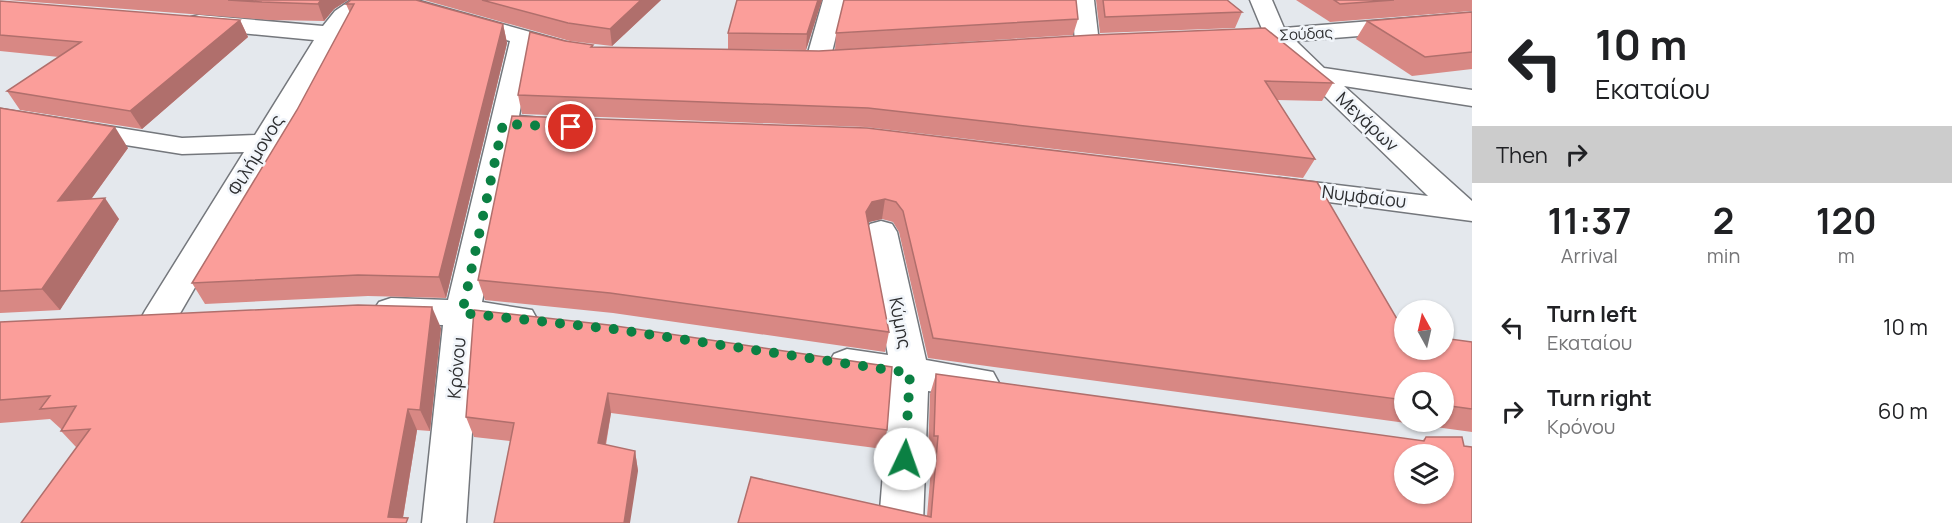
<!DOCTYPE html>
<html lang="en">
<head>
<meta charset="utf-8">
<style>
	body { margin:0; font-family:Manrope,sans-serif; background:#f2f2f2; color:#202124; height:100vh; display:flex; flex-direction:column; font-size:22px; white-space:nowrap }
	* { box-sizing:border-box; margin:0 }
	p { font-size:20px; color:#757577 }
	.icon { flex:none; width:33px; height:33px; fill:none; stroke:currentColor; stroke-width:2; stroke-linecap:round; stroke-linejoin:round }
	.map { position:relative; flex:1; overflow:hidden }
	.details { display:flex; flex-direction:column; background:#fff; width:480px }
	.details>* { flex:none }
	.guide { background:#fff; color:#202124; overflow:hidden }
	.needle { width:39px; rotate:352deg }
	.tools { position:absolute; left:1394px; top:300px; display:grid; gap:12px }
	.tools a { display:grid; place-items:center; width:60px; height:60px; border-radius:50%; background:#fff; box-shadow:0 2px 4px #0004; font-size:30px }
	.pin { position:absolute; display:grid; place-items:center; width:51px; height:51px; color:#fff; margin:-26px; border:3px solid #fff; border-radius:50%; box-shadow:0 2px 6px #0007 }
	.me { position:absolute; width:66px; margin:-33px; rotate:3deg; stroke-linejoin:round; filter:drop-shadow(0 0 4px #0008) }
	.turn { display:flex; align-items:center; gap:21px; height:126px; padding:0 24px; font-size:27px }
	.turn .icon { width:78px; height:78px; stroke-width:2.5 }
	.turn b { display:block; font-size:42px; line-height:51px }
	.then { display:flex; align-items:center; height:57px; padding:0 24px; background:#0003; gap:12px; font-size:22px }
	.eta { display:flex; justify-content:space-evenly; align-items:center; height:102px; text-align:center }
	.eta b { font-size:36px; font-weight:700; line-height:42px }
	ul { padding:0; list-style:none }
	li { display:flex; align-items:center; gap:18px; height:84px; padding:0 24px }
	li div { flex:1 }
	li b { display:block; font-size:22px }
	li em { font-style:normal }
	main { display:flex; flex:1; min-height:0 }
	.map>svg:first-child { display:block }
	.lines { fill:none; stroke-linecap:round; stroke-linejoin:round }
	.street-casing { stroke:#74777c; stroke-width:3 }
	.street { fill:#fff; fill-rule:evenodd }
	.wall { fill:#d88884; fill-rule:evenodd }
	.shaded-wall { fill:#b06f6c }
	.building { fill:#fb9e9a; stroke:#b06f6c; stroke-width:1.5; fill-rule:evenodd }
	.route { stroke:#0b8043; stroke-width:10; stroke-dasharray:0 18 }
	.labels { text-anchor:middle; stroke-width:5; stroke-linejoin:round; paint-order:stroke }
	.far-street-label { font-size:15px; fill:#2d2e30; stroke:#f1f5fa }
	.street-label { font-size:18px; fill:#2d2e30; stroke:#f1f5fa }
</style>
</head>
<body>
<main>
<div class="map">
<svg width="1472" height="523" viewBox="0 0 1472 523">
	<rect width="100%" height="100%" fill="#e4e8ed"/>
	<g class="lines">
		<g class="street-casing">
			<g id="street">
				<path d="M351,0H376L351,21L340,36L171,329L158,333L145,329L140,320L145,311L244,152L182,154L0,125V109L182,138L255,135L314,40L199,29L191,27L188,22L191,17L199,15L323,26L335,11Z"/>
				<path d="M380,0H416L580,46L583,51L580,56L571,58L532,47L519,116L565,120L569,126L565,132L555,134L515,133L482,302L532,310L537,319L532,328L519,332L479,328L466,523H422L443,325L391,324L379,320L373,311L379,302L391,298L448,300L510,41L383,5Z"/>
				<path d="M823,0H845L830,60L827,65L818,67L809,65L806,60Z"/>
				<path d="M1072,0H1094L1099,43L1095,48H1079L1075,43Z"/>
				<path d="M1250,0H1272L1284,28L1472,13V27L1296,41L1324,68L1472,90V106L1344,86L1472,201V221L1268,194L1264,187L1268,180L1279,178L1428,196L1270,43L1231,45L1223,43L1219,38L1223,33L1262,29Z"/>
				<path d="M881,221L892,224L897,232L926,360L993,372L999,383L993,394L980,398L928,391L923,523H879L890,385L834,374L828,364L834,354L847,349L888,355L865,232L870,224Z"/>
			</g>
		</g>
		<use href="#street" class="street"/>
	</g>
	<g class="wall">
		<path d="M7,0H348L334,9L324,21L269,20Z"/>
		<path d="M351,0L503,24L507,43L446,298L368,296L205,304L192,283L297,110L350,13L346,4Z"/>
		<path d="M424,0H661L612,46L570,41Z"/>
		<path d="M737,0H822L806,50L728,49V33Z"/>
		<path d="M1096,0H1227L1242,12L1235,28L1100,33Z"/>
		<path d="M1296,0H1472V11L1330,22Z"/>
		<path d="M0,1L240,20L248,37L142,129L20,110L7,91L59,57L0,51Z"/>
		<path d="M1472,12V69L1412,76L1356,39L1367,21Z"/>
		<path d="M1078,19L1073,35L835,50L836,33Z"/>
		<path d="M565,41L593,45V47L1333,83L1322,101L1277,100L1315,159L1303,178L865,127L522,114L518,95Z"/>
		<path d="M0,108L128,148L91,199L119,219L60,310L0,313Z"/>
		<path d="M867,128L1404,350L1472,342V432L928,358L899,232L893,222L882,219L869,222L868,224L889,332L885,352L613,313L485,300L478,280ZM1404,382H1443V422H1404Z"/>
		<path d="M474,310L887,430L883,449L611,413L606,445L635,451L638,471L510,441L474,437L466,417Z"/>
		<path d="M0,322L441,328L430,431L417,430L403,518L406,523L76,447L61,431V429L50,419L0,423Z"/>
		<path d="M936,374L1422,441L1426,437L1464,446L1472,523H738L927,516L932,456L928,455L930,394Z"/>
	</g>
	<g class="shaded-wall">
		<path d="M321,0H348L334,9L324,21L318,4Z"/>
		<path d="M641,0H661L612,46L610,29Z"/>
		<path d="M818,0H822L806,50L807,34Z"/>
		<path d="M240,20L248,37L142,129L130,111Z"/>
		<path d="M503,24L507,43L446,298L439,277Z"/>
		<path d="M115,127L128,148L74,223L58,201Z"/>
		<path d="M105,198L119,219L60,310L42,289Z"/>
		<path d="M885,199L882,219L869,222L863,232L866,212L872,202Z"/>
		<path d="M432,307L441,328L430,431L420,410Z"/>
		<path d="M608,393L611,413L602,463L598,443Z"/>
		<path d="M408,409L417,430L402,523L388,517Z"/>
		<path d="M635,451L638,471L630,523H624Z"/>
	</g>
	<g class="building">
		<path d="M228,0H321L318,4L262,2Z"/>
		<path d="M351,0H416L503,24L439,277L358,275L192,283L297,110L354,4H346Z"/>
		<path d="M482,0H641L610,29L568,23Z"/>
		<path d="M737,0H818L807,34L728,33Z"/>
		<path d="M844,0H1076L1078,19L836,33Z"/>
		<path d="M1103,0H1227L1242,12L1105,17Z"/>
		<path d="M1334,0H1394L1340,4Z"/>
		<path d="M0,1L240,20L130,111L7,91L81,42L0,35Z"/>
		<path d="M1472,12V52L1425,57L1367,21Z"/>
		<path d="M1265,28L1333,83L1265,81L1315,159L868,108L518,95L530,32L565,41L593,45L591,47L819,51L1093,35Z"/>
		<path d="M0,108L115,127L58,201L105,198L42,289L0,291Z"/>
		<path d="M512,116L867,128L1317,182L1397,319H1402L1404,324V350H1443V338L1472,342V409L1443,405V382H1404V400L933,338L903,211L896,202L885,199L872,202L866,212L889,332L610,293L478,280Z"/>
		<path d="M358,305L432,307L420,410L408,409L388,517L408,518L406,523H21L90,429L61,431L76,406L40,409L50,396L0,400V322Z"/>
		<path d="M474,310L609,325L892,367L887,430L608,393L598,443L635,451L624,523H494L514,423L466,417Z"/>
		<path d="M936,374L1424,441L1426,437H1462L1464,446L1472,447V523H738L751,477L931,517L938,436H934ZM1404,454H1443V494H1404Z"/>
	</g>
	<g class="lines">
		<path class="route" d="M571,127L503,124L462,313L613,329L910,373L905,459"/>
	</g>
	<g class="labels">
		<g class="far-street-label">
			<text transform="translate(1306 34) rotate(-3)" y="5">Σούδας</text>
		</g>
		<g class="street-label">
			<text transform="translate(1367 122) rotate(43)" y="6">Μεγάρων</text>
			<text transform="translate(256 155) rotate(-59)" y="6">Φιλήμονος</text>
			<text transform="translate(1364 197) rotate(7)" y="6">Νυμφαίου</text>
			<text transform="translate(900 323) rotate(79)" y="6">Κύμης</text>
			<text transform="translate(457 368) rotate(-85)" y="6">Κρόνου</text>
		</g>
	</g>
</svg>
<div class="tools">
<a><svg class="needle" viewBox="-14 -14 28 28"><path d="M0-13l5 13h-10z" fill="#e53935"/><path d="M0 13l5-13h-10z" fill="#757577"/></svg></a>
<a><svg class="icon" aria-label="search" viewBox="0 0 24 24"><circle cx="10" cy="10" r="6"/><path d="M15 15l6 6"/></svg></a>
<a><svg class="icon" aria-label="layers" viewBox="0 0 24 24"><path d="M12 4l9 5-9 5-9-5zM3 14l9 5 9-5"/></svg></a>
</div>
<div class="pin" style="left:571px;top:127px;background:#d93025"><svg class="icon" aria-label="arrive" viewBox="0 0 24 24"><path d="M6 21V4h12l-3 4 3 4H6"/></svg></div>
<svg class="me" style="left:905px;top:459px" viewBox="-20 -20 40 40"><circle r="19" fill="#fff"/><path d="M0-13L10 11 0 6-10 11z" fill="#0b8043"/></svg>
</div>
<section class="details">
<div class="guide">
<div class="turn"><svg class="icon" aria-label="left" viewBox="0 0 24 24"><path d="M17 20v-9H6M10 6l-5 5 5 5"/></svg><div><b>10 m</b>Εκαταίου</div></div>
<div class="then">Then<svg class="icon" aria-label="right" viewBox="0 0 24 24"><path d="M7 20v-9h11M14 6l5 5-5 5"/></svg></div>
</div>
<div class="eta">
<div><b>11:37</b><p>Arrival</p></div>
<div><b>2</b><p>min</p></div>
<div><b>120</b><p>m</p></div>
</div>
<ul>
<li><svg class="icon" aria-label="left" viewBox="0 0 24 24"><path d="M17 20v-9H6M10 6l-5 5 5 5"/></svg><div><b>Turn left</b><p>Εκαταίου</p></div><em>10 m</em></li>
<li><svg class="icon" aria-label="right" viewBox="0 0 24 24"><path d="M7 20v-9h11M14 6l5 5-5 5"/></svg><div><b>Turn right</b><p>Κρόνου</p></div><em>60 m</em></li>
</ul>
</section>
</main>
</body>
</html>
